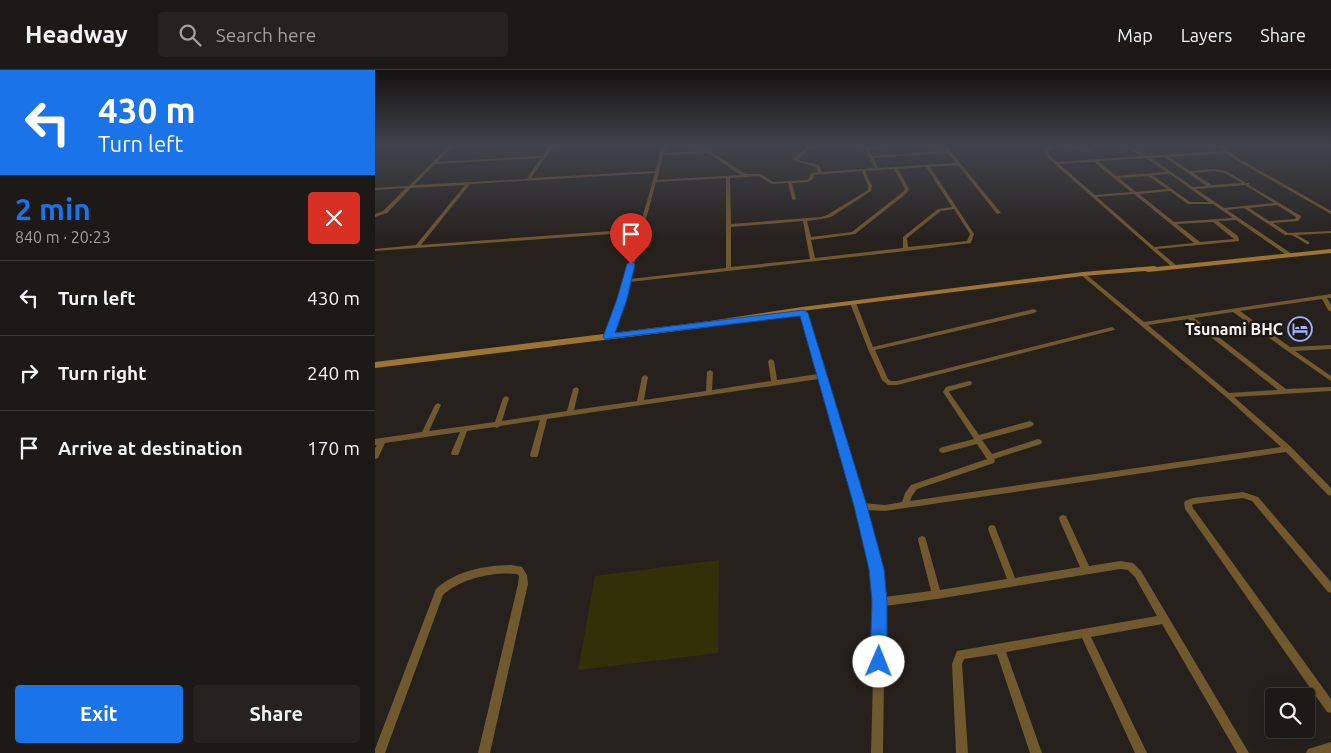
<!DOCTYPE html>
<html lang="en">
<head>
<meta charset="utf-8">
<style>
	body { margin:0; font-family:Ubuntu,sans-serif; background:#25221f; color:#f1f3f6; height:100vh; display:flex; flex-direction:column; font-size:19px; white-space:nowrap }
	* { box-sizing:border-box; margin:0 }
	p { font-size:16px; color:#a0a0a1 }
	.icon { flex:none; width:28px; height:28px; fill:none; stroke:currentColor; stroke-width:2; stroke-linecap:round; stroke-linejoin:round }
	.map { position:relative; flex:1; overflow:hidden }
	.panel { display:flex; flex-direction:column; background:#1d1916; width:375px }
	.panel>* { flex:none }
	.banner { background:#1a73e8; color:#fff; overflow:hidden }
	.tools { position:absolute; left:890px; top:618px; display:grid; gap:10px }
	.tools a { display:grid; place-items:center; width:50px; height:50px; border-radius:5px; background:#1d1916; box-shadow:0 5px 20px #0002,0 0 0 1px #3b3835; font-size:25px }
	.pin { position:absolute; display:grid; place-items:center; width:42px; height:42px; color:#fff; margin:-51px -21px; border-radius:50% 50% 50% 0; rotate:-45deg; box-shadow:0 0 5px #0007 }
	.pin .icon { rotate:45deg }
	.me { position:absolute; width:55px; margin:-28px; rotate:1deg; stroke-linejoin:round; filter:drop-shadow(0 0 4px #0008) }
	.turn { display:flex; align-items:center; gap:18px; height:105px; padding:0 15px; font-size:22px }
	.turn .icon { width:65px; height:65px; stroke-width:2.5 }
	.turn b { display:block; font-size:35px; line-height:42px }
	.round { display:grid; place-items:center; flex:none; width:52px; height:52px; border-radius:5px; background:#25221f }
	.overview { display:flex; align-items:center; justify-content:space-between; height:85px; padding:0 15px }
	h1 { font-size:30px; font-weight:700; line-height:38px; color:#1a73e8 }
	.cta { display:flex; gap:10px; margin-top:auto; padding:10px 15px }
	.cta a { flex:1; height:58px; border-radius:5px; background:#1a73e8; color:#fff; font-size:20px; font-weight:700; line-height:58px; text-align:center }
	.cta a+a { background:#25221f; color:#f1f3f6 }
	ul { padding:0; list-style:none }
	li { display:flex; align-items:center; gap:15px; height:75px; padding:0 15px; border-top:1px solid #3b3835 }
	li div { flex:1 }
	li b { display:block; font-size:19px }
	li em { font-style:normal }
	header { display:flex; align-items:center; gap:30px; box-sizing:border-box; height:70px; padding:0 25px; background:#1d1916; border-bottom:1px solid #3b3835 }
	header strong { font-size:24px }
	nav { display:flex; gap:28px; margin-inline-start:auto; font-size:18px }
	.search { width:350px; height:45px; background:#25221f; display:flex; align-items:center; gap:12px; box-sizing:border-box; padding:0 18px; border-radius:5px; color:#a0a0a1; font-size:19px }
	main { display:flex; flex:1; min-height:0 }
	.map>svg:first-child { display:block }
	.green { fill:#323009 }
	.lines { fill:none; stroke-linecap:round; stroke-linejoin:round }
	.minor { fill:#70582f; fill-rule:evenodd }
	.secondary { fill:#9d7530; fill-rule:evenodd }
	.route { fill:#1a73e8; stroke:#114b97 }
	.labels { text-anchor:middle; stroke-width:5; stroke-linejoin:round; paint-order:stroke }
	.poi-label { font-size:16px; font-weight:bold; fill:#f8f4f1; stroke:#1e1814; text-anchor:end }
</style>
</head>
<body>
<header>
<strong>Headway</strong>
<div class="search"><svg class="icon" aria-label="search" viewBox="0 0 24 24"><circle cx="10" cy="10" r="6"/><path d="M15 15l6 6"/></svg>Search here</div>
<nav><a>Map</a><a>Layers</a><a>Share</a></nav>
</header>
<main>
<section class="panel">
<div class="banner">
<div class="turn"><svg class="icon" aria-label="left" viewBox="0 0 24 24"><path d="M17 20v-9H6M10 6l-5 5 5 5"/></svg><div><b>430 m</b>Turn left</div></div>
</div>
<div class="overview"><div><h1>2 min</h1><p>840 m · 20:23</p></div><a class="round" style="background:#d93025;color:#fff"><svg class="icon" aria-label="close" viewBox="0 0 24 24"><path d="M6 6l12 12M18 6L6 18"/></svg></a></div>
<ul>
<li><svg class="icon" aria-label="left" viewBox="0 0 24 24"><path d="M17 20v-9H6M10 6l-5 5 5 5"/></svg><div><b>Turn left</b></div><em>430 m</em></li>
<li><svg class="icon" aria-label="right" viewBox="0 0 24 24"><path d="M7 20v-9h11M14 6l5 5-5 5"/></svg><div><b>Turn right</b></div><em>240 m</em></li>
<li><svg class="icon" aria-label="arrive" viewBox="0 0 24 24"><path d="M6 21V4h12l-3 4 3 4H6"/></svg><div><b>Arrive at destination</b></div><em>170 m</em></li>
</ul>
<div class="cta"><a>Exit</a><a>Share</a></div>
</section>
<div class="map">
<svg width="956" height="683" viewBox="0 0 956 683">
	<rect width="100%" height="100%" fill="#27211d"/>
	<path class="green" d="M344,490L343,583L203,600L220,506Z"/>
	<g class="lines">
		<g class="minor">
			<path d="M74,76H78L62,92L168,86L174,76H178L156,108L280,101L287,76H291L289,83L334,81L371,104H386L398,112L432,110L434,108L436,103L443,102L441,97L417,90L433,76H437L422,90L444,95L447,102L500,98L488,76H513L511,77L493,78L497,86L571,81L567,76H571L626,143L622,144L583,95L555,97L599,164L596,173L531,181L254,212L250,229L236,267L233,269L230,267L244,229L249,212L248,211L250,210L263,162L0,181V179L41,175L90,115L36,118L12,143L0,147V144L8,141L31,118L0,120V118L34,116ZM333,83L366,105L282,110L288,85ZM573,83L581,93L503,98L498,88ZM166,88L152,109L39,115L60,94ZM551,97L577,137L563,139L528,167V178L440,188L436,170L480,164L532,123L534,119L523,99ZM519,99L530,119L529,121L477,162L436,167L432,151L446,149L456,147L496,121L497,116L490,101ZM487,101L493,116V120L452,145L446,147L356,154L355,108L384,106L397,114L413,113L417,129L419,130L421,129L417,113L433,112L438,109L439,105ZM280,103L264,159L46,175L95,114ZM351,108V198L255,209L281,112ZM579,139L595,164L592,171L533,177L532,168L566,141ZM428,151L435,189L356,197V157Z"/>
			<path d="M673,76H677L673,82L676,87L682,92L766,86L750,76H754L770,86L849,81L843,76H847L863,88L956,141V144L861,90L852,83L794,87L815,101L839,99L851,101L871,113H874V115L926,146V147L923,151L898,153L913,163L956,161V163L922,165L934,172V174H932L917,165H910L869,138L852,140L917,184V186H913L861,150L843,151L863,166L864,170V171L782,179L802,196L797,197L674,89L669,82ZM789,87L832,116L818,117L776,88ZM771,88L791,102L741,106L723,91ZM719,92L756,122L720,125L684,94ZM839,101L850,103L867,113L837,115L818,103ZM795,104L834,132H815L777,105ZM773,106L792,119L761,122L744,108ZM870,115L899,133L849,138L821,119ZM795,121L813,134H838L858,148L799,152L764,124ZM759,124L819,173L779,177L722,127ZM902,135L921,147L920,149L894,151L874,138ZM838,152L859,169L825,172L802,154Z"/>
			<path d="M691,76H697L717,81L715,82Z"/>
			<path d="M708,202L769,252L956,224V228H952L956,235V242L953,240L947,229L865,241L915,277L956,275V279L920,281L956,306V311L911,280L858,242L819,248L911,319L956,317V321L859,327L916,377L956,418V426L953,425L911,382L510,441L490,440L505,499L509,527L556,521L543,470L544,467L547,466L550,467L551,470L565,520L632,509L613,459L614,456L617,455L620,456L621,459L640,508L705,497L684,449L685,446L688,445L691,446L714,496L745,491L758,493L766,501L874,683H862L787,554L716,567L772,683H760L707,568L631,582L667,683H655L622,584L589,589L587,594L593,683H581L577,594L582,581L782,546L760,507L753,500L745,499L562,529L510,536L508,683H496L500,532L497,499L481,436L444,309L172,349L163,385L162,387H156L155,385L165,350L125,356L122,358L120,357L92,361L84,383L83,385H77L76,383L85,362L10,373L3,388L0,389V378L2,375H0V369L47,362L60,335L63,333L66,335L54,361L120,352L128,328L131,326L134,328L127,351L192,341L198,319L201,317L204,319L199,340L262,331L267,307L270,305L273,307L269,330L331,321L332,302L335,300L338,302L337,320L396,311L393,291L396,289L399,291L402,310L443,304L424,239L427,237L430,239L488,433L510,435L527,432L530,423L536,415L612,389L602,374L568,383L565,382L564,380L565,378L568,377L599,369L568,322L571,317L594,311H596L597,313L596,315L575,321L574,322L604,365L655,351L657,352L659,354L657,356L655,357L607,370L617,384L663,369L666,370L667,372L666,374L619,389L620,391L619,393L542,419L537,426L535,431L906,377L851,327L706,205L705,204ZM813,249L903,320L854,323L773,255Z"/>
			<path d="M478,231L481,233L498,277L659,239L662,241L659,243L500,280L513,309L516,311H522L737,257L740,259L739,260L522,315H513L507,310L493,279L475,233Z"/>
			<path d="M868,422L883,427L956,512V523L953,522L877,431L868,428L819,434L817,435L818,438L956,629V643L952,642L810,439L809,433L810,431L818,428Z"/>
			<path d="M137,495L147,497L152,505L153,514L115,683H103L143,514L144,506L142,504C119,501 84,509 68,525L10,683H0V679L61,519C80,501 111,495 137,495Z"/>
			<path d="M956,672V683H931L933,679Z"/>
		</g>
		<path class="secondary" d="M956,179V183L773,202L770,201L708,206L427,241L335,257L0,298V292L335,251L427,237L708,202L779,196L782,197Z"/>
	</g>
	<linearGradient id="sky" x2="0" y2="1"><stop stop-color="#151210"/><stop offset="0.44" stop-color="#41434c"/><stop offset="1" stop-color="#41434c" stop-opacity="0"/></linearGradient>
	<rect width="956" height="171" fill="url(#sky)"/>
	<path class="route" d="M256,191L260,194L252,229L240,263L429,240L433,243L492,436L509,499L512,532V592L509,598L504,600L498,598L495,592L497,532L494,499L479,436L425,246L230,269L228,267L242,229L252,194Z"/>
	<defs>
		<g id="hotel-ring" transform="scale(1.25)"><circle r="9.5" fill="#1e1814" stroke="#a1b2fd" stroke-width="1.5"/><path d="M-6-4.5h1.5V1H6V5H4.5V3h-9V5H-6ZM-4 0a1.8 1.8 0 1 1 3.6 0ZM.5 0V-2.5h3Q6-2.5 6 0Z" fill="#a1b2fd"/></g>
	</defs>
	<g fill-rule="evenodd">
		<use href="#hotel-ring" x="925" y="259"/>
	</g>
	<g class="labels">
		<g class="poi-label">
			<text x="908" y="265">Tsunami BHC</text>
		</g>
	</g>
</svg>
<div class="tools">
<a><svg class="icon" aria-label="search" viewBox="0 0 24 24"><circle cx="10" cy="10" r="6"/><path d="M15 15l6 6"/></svg></a>
</div>
<div class="pin" style="left:256px;top:194px;background:#d93025"><svg class="icon" aria-label="arrive" viewBox="0 0 24 24"><path d="M6 21V4h12l-3 4 3 4H6"/></svg></div>
<svg class="me" style="left:504px;top:592px" viewBox="-20 -20 40 40"><circle r="19" fill="#fff"/><path d="M0-13L10 11 0 6-10 11z" fill="#1a73e8"/></svg>
</div>
</main>
</body>
</html>
